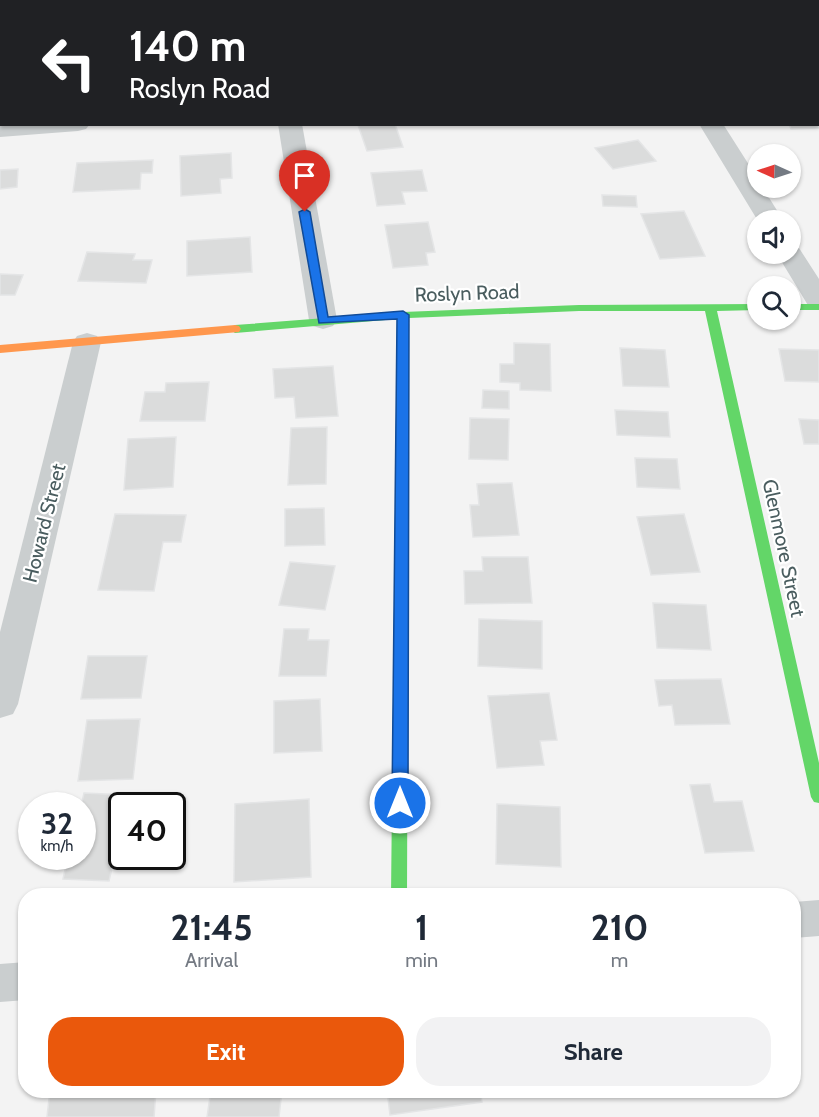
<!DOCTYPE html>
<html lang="en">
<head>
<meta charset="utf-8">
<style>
	body { margin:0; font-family:Cabin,sans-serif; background:#f2f2f3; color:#1f2937; height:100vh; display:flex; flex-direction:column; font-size:22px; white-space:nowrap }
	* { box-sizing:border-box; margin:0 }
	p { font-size:20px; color:#747a83 }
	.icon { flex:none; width:33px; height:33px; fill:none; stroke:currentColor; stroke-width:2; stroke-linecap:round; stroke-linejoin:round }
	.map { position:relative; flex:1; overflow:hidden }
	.drawer { position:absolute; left:18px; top:888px; width:783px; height:210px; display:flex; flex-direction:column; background:#fff; border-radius:24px; box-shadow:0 2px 4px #0004 }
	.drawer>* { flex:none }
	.guide { position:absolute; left:0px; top:0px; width:819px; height:126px; box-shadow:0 2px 4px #0004; background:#202124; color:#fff; overflow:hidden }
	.needle { width:39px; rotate:273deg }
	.tools { position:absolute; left:747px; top:144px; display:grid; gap:12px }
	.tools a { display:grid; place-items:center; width:54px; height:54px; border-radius:50%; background:#fff; box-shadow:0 2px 4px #0004; font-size:30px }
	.speed { position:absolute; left:18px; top:792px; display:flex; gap:12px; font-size:30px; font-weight:700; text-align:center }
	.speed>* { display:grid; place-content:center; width:78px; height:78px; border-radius:50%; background:#fff; box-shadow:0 2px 4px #0004; line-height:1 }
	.speed small { font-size:15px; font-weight:400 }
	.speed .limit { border:3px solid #111; border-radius:9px; background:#fff; color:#111 }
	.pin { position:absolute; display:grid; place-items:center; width:51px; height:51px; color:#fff; margin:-62px -26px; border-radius:50% 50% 50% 0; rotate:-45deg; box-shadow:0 0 6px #0007 }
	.pin .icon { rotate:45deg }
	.me { position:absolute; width:66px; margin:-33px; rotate:0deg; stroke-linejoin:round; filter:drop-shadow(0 0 4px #0008) }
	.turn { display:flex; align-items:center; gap:21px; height:126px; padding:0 30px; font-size:27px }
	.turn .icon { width:78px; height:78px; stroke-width:2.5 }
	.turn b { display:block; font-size:42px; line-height:51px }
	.eta { display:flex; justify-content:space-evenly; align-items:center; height:102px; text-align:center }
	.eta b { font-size:36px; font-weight:800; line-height:42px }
	.primary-button { display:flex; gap:12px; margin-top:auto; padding:12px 30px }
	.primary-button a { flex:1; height:69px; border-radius:24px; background:#ea580c; color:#fff; font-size:24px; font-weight:800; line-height:69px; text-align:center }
	.primary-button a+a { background:#f2f2f3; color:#1f2937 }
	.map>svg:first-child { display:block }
	.building { fill:#dbdcdc; stroke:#e4e5e6; stroke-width:1.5 }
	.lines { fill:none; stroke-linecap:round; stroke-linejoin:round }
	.street { fill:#cacecf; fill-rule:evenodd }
	.fast { fill:#63d668; fill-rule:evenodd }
	.slow { fill:#ff974d; fill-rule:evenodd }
	.route { fill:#1a73e8; stroke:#114b97; stroke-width:1.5 }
	.labels { text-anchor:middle; stroke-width:4.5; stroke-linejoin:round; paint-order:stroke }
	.street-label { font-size:20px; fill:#4a5d5f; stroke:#fff }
</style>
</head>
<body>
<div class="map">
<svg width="819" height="1117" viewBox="0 0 819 1117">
	<rect width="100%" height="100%" fill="#f3f3f3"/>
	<g class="building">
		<path d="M818,108L819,128L791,129L789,124H818Z"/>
		<path d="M395,124L403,147L367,151L358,125Z"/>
		<path d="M638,140L656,161L613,169L595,148Z"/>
		<path d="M231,153L232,178L220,179L221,193L181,196L180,156Z"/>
		<path d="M153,160L152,173H141L140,189L73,192L77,163Z"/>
		<path d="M18,169L17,187L0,189V170Z"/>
		<path d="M422,170L427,191L402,192L405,204L377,206L371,173Z"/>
		<path d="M602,195L636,196L637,207L603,206Z"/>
		<path d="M684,211L705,256L660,259L641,214Z"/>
		<path d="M428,222L435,252L426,253L428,265L393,268L385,225Z"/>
		<path d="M250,237L252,272L187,276V241Z"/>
		<path d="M87,252L135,254L133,260H152L146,283L78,281Z"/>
		<path d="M0,274L23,275L15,295H0Z"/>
		<path d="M514,343L550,344L551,391L520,390V383L500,382V364H514Z"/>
		<path d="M620,348L665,350L669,387L623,386Z"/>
		<path d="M779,349L819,350V382L785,381Z"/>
		<path d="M333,366L338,416L296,418L294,397L275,398L273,369Z"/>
		<path d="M209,382L205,421H140L145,392H165L166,383Z"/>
		<path d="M483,390L509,391V409L482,408Z"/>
		<path d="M615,410L668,412L670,437L617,435Z"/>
		<path d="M470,418L509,419L508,460L469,459Z"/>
		<path d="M799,419L819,420V444H804Z"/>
		<path d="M327,427L326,484L288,485L291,428Z"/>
		<path d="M176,437L173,487L124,490L128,439Z"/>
		<path d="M635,458L677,459L680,489L637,487Z"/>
		<path d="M512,483L519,535L473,537L470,505H479L477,484Z"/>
		<path d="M324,508L325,545L285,546V509Z"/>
		<path d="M115,514L186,515L181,542H163L154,591L98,590Z"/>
		<path d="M684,514L700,572L651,575L637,517Z"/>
		<path d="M482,557H528L532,603L465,604L464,571H483Z"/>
		<path d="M290,562L335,566L325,610L279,605Z"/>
		<path d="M653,603L706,605L711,650L657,648Z"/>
		<path d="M479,619L542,621V669L478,666Z"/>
		<path d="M284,629H309L308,640H329L326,676H279Z"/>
		<path d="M88,656H147L141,698L81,699Z"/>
		<path d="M721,679L730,724L675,725L672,705L659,706L655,680Z"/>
		<path d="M549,693L557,740L540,741L544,765L497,768L488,696Z"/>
		<path d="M320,699L322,751L274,753V701Z"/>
		<path d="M140,719L133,779L78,781L87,720Z"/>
		<path d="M710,784L714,802L742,801L754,851L705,853L690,785Z"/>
		<path d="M84,793L128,795L126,806H122V826L109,881L63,879L68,856H82L81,806Z"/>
		<path d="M309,799L311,877L234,882L235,804Z"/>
		<path d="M497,804L560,807L561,867L496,864Z"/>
		<path d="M50,1090H156L154,1117H47Z"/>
		<path d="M211,1090H282L279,1117H207Z"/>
		<path d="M387,1090H480L482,1102L390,1115Z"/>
		<path d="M656,1090H737L738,1097H657Z"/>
	</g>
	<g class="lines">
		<g class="street">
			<rect x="259" y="0" width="22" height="2"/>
			<path d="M623,0H645V2H624Z"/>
			<path d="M0,123L2,124H90L86,129L78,131L0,137Z"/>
			<path d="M278,124H302L337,320L333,326L323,329L313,326L309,320Z"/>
			<path d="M699,124H723L758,179V188H763L783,220L758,221Z"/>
			<path d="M790,246L799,248L819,279V309L809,307L777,254H790Z"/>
			<path d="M87,333L97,336L101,342L18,704L13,714L0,718V632L73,342L77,336Z"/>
			<path d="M819,900V936L794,938V902Z"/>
			<path d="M26,962V1000L0,1002V964Z"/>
		</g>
		<g class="fast">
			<path d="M758,304V310L717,311L819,763V803L814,802L811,797L705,311H579L409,318L407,896H391L397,319L235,333L229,329L235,325L403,312L579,305Z"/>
			<rect x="790" y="304" width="29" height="6"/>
		</g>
		<path class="slow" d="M235,325L239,326L241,329L239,332L0,353V345Z"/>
	</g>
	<path class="route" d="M305,209L310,212L328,317L403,311L409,315L408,803L405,807L400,809L394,807L392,803L397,319L319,323L299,212Z"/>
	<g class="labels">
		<g class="street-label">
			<text transform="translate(467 293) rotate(-2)" y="7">Roslyn Road</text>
			<text transform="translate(44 523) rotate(-76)" y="7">Howard Street</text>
			<text transform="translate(784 548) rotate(78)" y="7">Glenmore Street</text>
		</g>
	</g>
</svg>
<div class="tools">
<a><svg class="needle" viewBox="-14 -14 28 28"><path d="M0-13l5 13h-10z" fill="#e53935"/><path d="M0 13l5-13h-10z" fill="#747a83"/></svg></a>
<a><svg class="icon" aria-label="sound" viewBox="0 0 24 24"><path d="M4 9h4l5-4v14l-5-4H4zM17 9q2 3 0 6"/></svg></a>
<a><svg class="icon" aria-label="search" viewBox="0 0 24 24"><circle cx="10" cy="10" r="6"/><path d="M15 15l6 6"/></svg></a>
</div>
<div class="speed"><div>32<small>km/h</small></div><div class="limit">40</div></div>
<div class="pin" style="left:305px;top:212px;background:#d93025"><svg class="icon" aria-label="arrive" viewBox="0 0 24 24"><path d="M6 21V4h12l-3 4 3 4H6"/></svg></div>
<svg class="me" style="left:400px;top:803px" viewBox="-20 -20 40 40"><circle r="17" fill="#1a73e8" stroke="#fff" stroke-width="3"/><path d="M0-11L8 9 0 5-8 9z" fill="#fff"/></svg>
<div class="guide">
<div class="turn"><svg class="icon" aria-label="left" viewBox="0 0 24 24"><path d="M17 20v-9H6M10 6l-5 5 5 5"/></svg><div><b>140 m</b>Roslyn Road</div></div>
</div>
<section class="drawer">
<div class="eta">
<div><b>21:45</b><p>Arrival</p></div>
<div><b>1</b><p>min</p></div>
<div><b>210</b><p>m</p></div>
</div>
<div class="primary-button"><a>Exit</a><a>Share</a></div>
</section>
</div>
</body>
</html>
